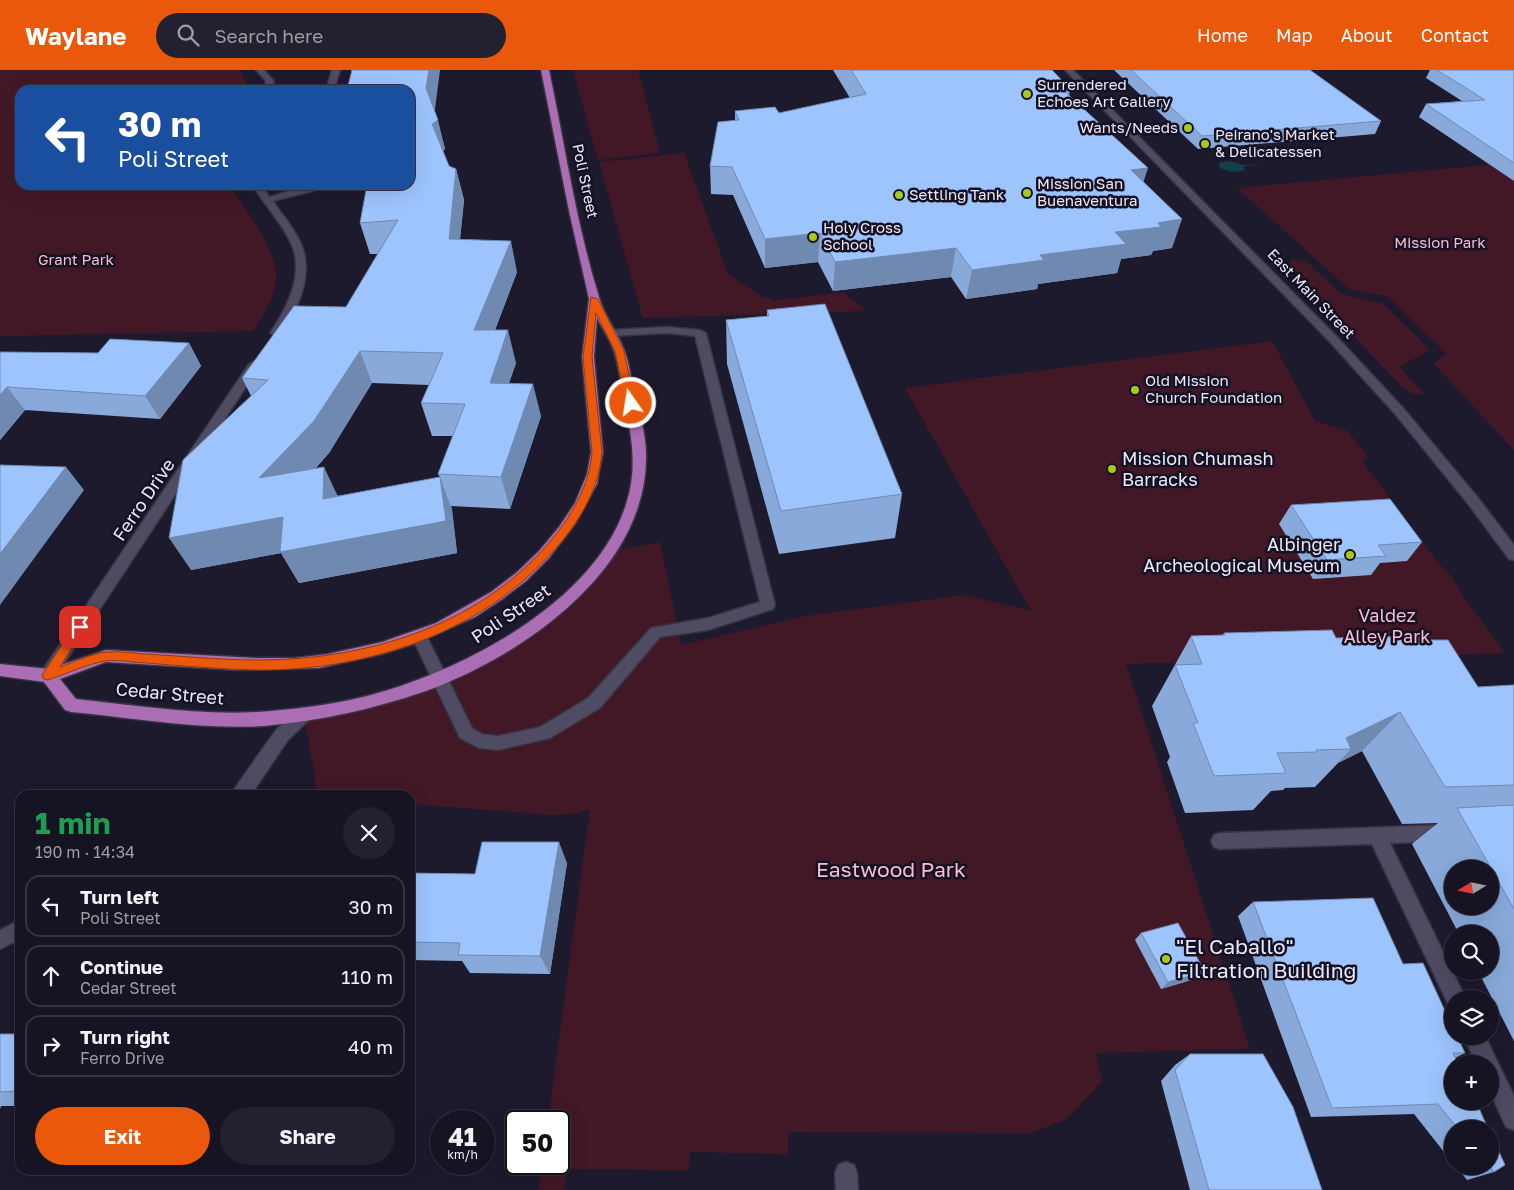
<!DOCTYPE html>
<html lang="en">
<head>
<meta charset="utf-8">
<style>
	body { margin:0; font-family:"Golos Text",sans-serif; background:#23212f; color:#f1f3f6; height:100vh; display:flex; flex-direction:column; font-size:19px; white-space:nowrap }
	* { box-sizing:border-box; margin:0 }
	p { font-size:16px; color:#9e9ea5 }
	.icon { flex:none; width:28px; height:28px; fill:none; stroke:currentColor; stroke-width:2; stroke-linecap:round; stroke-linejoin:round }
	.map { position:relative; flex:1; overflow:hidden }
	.panel { position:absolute; left:15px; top:720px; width:400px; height:385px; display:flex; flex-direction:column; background:#161422; border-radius:15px; box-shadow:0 5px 20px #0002,0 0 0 1px #353340 }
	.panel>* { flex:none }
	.hud { position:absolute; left:15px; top:15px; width:400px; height:105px; border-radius:15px; box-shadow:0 5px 20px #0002,0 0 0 1px #353340; background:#1a4fa0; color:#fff; overflow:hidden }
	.needle { width:32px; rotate:260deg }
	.controls { position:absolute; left:1444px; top:790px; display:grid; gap:10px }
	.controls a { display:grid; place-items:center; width:55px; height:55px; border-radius:50%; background:#161422; box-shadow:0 5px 20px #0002,0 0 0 1px #353340; font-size:25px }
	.speed { position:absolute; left:430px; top:1040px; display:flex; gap:10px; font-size:25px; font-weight:700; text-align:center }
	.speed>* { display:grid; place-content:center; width:65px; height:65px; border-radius:50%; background:#161422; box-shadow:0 5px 20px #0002,0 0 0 1px #353340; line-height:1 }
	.speed small { font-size:12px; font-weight:400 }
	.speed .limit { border:2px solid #111; border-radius:8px; background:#fff; color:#111 }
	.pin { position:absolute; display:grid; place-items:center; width:42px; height:42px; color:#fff; margin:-21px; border-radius:10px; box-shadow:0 2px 8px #0006 }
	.me { position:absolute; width:55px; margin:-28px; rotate:347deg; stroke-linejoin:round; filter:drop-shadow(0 0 4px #0008) }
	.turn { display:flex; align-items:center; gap:18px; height:105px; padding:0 20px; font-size:22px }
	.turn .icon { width:65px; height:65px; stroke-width:2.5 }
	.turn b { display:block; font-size:35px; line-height:42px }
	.round { display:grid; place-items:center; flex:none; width:52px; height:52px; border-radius:26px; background:#23212f }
	.summary { display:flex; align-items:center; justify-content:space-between; height:85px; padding:0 20px }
	h1 { font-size:30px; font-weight:700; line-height:38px; color:#1e9e55 }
	.button { display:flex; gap:10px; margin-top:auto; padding:10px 20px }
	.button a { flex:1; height:58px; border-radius:30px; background:#ea580c; color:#fff; font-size:20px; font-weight:700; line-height:58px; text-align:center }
	.button a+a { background:#23212f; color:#f1f3f6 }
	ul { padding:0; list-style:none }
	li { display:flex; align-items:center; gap:15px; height:62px; margin:0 10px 8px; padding:0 10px; border:2px solid #353340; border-radius:15px }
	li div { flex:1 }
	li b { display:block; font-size:19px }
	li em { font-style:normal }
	header { display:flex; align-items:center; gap:30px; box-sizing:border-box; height:70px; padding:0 25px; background:#ea580c; color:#fff }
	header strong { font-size:24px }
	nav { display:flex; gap:28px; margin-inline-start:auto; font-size:18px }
	.search { width:350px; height:45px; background:#23212f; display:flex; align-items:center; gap:12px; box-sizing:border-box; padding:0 18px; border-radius:28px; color:#9e9ea5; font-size:19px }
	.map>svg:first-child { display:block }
	.green { fill:#431826 }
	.water { fill:#113f4e }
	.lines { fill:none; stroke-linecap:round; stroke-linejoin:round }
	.minor-casing { stroke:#363342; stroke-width:3 }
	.major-casing { stroke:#363342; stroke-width:3 }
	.minor { fill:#4f4b62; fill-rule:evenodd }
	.major { fill:#ab6db3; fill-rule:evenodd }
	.wall { fill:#88a9da; fill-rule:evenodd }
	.shaded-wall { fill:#6f89b1 }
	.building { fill:#9ec4fd; stroke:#6f89b1 }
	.route { fill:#ea580c; stroke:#983908 }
	.poi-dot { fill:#a7c81f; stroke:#151124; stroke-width:2 }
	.labels { text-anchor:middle; stroke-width:5; stroke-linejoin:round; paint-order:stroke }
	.far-poi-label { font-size:15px; fill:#ebe9f7; stroke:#151124; text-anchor:start }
	.far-street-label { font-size:15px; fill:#ebe9f7; stroke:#151124 }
	.far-park-label { font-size:15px; fill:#fabdcd; stroke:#151124 }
	.poi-label { font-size:18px; fill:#ebe9f7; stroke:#151124; text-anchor:start }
	.street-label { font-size:18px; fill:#ebe9f7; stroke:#151124 }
	.park-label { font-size:18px; fill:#fabdcd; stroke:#151124 }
	.near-park-label { font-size:21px; fill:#fabdcd; stroke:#151124 }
	.near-poi-label { font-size:21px; fill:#ebe9f7; stroke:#151124; text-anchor:start }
</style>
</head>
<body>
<header>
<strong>Waylane</strong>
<div class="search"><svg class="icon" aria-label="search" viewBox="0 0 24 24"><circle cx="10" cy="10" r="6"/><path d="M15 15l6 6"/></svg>Search here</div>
<nav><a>Home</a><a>Map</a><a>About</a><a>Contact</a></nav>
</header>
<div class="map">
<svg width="1514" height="1120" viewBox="0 0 1514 1120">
	<rect width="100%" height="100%" fill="#1e1a2e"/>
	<g class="green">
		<path d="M0,0H240L250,20H20V115H229C246,141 279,180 276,212C273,230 263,246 253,261L0,266Z"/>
		<path d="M573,0H638L660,83L598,90Z"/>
		<path d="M684,83L728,204L764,228L771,227L772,231L844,222C850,232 860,232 866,241L643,248L599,92Z"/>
		<path d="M1514,87L1494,98L1514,111V380L1434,294L1446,283L1387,226L1349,219L1237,118L1488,95L1483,90Z"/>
		<path d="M1291,189L1307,192L1342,225L1382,233L1430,280L1399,297L1424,324H1413L1401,316L1298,207L1291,198Z"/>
		<path d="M1272,271L1315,351L1348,361L1368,387L1363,392L1438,493L1452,507L1462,525L1505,583L1456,585L1455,582L1126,594L1250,979L1096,983L1102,1011L1067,1049L1030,1063L788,1062V1084L690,1082L689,1100L567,1099L564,1120H539L542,1094H559V1051H548L590,739L573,744L552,745L410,734V725H318L304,644L421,615L547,547L610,482L660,472L681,575L806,546L965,525L1031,541L905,318Z"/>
	</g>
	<path class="water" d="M1228,91L1244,95L1266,94L1245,96L1244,101L1230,102L1220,98L1219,93Z"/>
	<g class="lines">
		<g class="minor-casing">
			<g id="minor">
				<path d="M256,0H264L273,10L275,20H267L265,10Z"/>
				<path d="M332,0H340L334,20H326Z"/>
				<path d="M1065,0H1073L1338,268L1404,339L1479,429L1514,475V490L1509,489L1469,435L1396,345L1330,272Z"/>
				<path d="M252,115H262L269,127L310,115H322L313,121L273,131C282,145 295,159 301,174C311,197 304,224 292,245C288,252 284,264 276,266L270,263C287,238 305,204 291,173C282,154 264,133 252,115Z"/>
				<path d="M667,257L700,260L706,263L775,535L773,539L708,560L660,567L600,638L550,668L498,680L479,678L460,668L412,567L415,563L420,561L425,563L472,658L482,664L498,666L540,657L588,628L651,558L708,548L760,532L695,266L667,263L611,266L605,263L611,260Z"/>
				<path d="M255,291L261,294L54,609L48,611L42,609L40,605L42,601L249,294Z"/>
				<path d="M304,637L310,639L312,644L310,649L288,670L253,722L250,725H230L276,660L298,639Z"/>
				<path d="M1445,755L1451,757L1454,763L1451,769L1445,771L1390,773L1466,929H1452V937L1449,936L1372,774L1220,779L1214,777L1211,771L1214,765L1220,763Z"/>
				<path d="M20,850V869L0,879V860Z"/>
				<path d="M1464,966H1485L1514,1026V1060L1506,1057L1490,1022V994H1476Z"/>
				<path d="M846,1092L854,1095L857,1103L858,1120H836L835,1103L838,1095Z"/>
			</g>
		</g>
		<g class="major-casing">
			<path id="major" d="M541,0H549C565,75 576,153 599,227C604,245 616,260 623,277C629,290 630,305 634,319C639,342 647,366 646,390C644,503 521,586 426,621C374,639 319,651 264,656C200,660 135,648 71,642L65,640L44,612L0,606V594L49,599L106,580L257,588H295L328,584L382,572L436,553L491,522L516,503L539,481L559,457L575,433L587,404L591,382L582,287L589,229L569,141ZM597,248C603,259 610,270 614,281C619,296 620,311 623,326C631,361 638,396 627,431C602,518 496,581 417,610C374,627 327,636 281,640C212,648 144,636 76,629L60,609L106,592L238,600L319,598L382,584L417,573L475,547L501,530L526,511L549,488L575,454L597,414L603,382L594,287Z"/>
		</g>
		<use href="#minor" class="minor"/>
		<use href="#major" class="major"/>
	</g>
	<g class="wall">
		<path d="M833,0H1052L1070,19L1069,26L1143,112L1172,178L1153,181L1151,185L1121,189L1117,203L1038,214L1037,219L966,229L951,207L833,221L818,192L765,198L733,125L711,124L710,96L735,51V41L779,43L850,28Z"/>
		<path d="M1114,0H1310L1381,51L1375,64L1198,79Z"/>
		<path d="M1430,0H1514V111L1419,47L1426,34L1462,31L1426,8Z"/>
		<path d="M434,41L445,79L443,81L449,96L456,99L464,130L460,169L517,202L495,260L516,293L509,313L541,346L510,439L451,436L452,440L457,483L299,513L281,483L191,500L251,326L242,308L346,237L378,184H370L360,153ZM372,313L429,315L421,333L432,366H453L438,404L440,407L338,426L316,398L329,383Z"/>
		<path d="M767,240L902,424L895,468L779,484L727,294L726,250L767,246Z"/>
		<path d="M189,273L201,296L160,349L25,340L0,370V282L98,283Z"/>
		<path d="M1291,435L1422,472L1407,491L1380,493L1371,505L1313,509L1279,454Z"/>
		<path d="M1224,563L1336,568L1425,570L1478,617L1514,615V971L1478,901H1490V864H1459L1412,774L1438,753L1402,754L1362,681L1338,693L1315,717L1285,718L1283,720L1271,721L1253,740L1185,743L1167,692L1170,687L1152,636L1191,566L1223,565ZM1452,799H1490V836H1452Z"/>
		<path d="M567,793L550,904L470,903L462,891L410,890V803L475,804Z"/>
		<path d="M1253,832L1403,894L1465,983L1455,988L1488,1059H1452V1092L1414,1044L1311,1047L1238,846Z"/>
		<path d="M1141,863L1205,902L1198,908L1161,919L1135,870Z"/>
		<path d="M0,964H20V1036H1L0,1039Z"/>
		<path d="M1190,984L1322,1120H1190L1161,1011L1175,995Z"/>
		<path d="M1456,1096H1490L1494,1102L1467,1110Z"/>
	</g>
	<g class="shaded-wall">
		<path d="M429,0H440L434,47L426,18Z"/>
		<path d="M438,50L445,79L439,84L432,54Z"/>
		<path d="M1148,98L1139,126L1131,100Z"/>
		<path d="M456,99L464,130L457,200L449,169Z"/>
		<path d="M1182,149L1172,178L1153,181L1151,185L1121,189L1117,203L1038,214L1037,219L966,229L972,200L1040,185L1115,162L1158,153Z"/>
		<path d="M820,163L818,192L765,198V169Z"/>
		<path d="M511,171L517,202L483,292L474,260Z"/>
		<path d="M956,178L951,207L833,221L835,192Z"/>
		<path d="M508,260L516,293L498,345L490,313Z"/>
		<path d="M189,273L201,296L160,349L145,326Z"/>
		<path d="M360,281L372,313L329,383L277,440L259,408Z"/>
		<path d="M533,314L541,346L510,439L501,407Z"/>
		<path d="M7,317L25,340L0,370V325Z"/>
		<path d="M66,397L84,420L0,535V484Z"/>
		<path d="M324,397L339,429H323Z"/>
		<path d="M440,407L452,440L457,483L299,513L281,483L191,500L169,468Z"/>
		<path d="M1400,642L1362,681L1338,693L1351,679L1346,668Z"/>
		<path d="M559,772L567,793L550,904L540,886Z"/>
		<path d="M1205,902L1198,908L1161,919L1168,912Z"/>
	</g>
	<g class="building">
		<path d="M352,0H429L426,18L438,50L432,54L449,96L456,99L449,169L511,171L474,260H508L490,313L533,314L501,407L438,404L465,334L421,333L443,283L360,281L314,351L259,408L324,397L323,429L440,407L446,451L280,482L283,447L169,468L183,390L268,310L242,308L294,236L346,237L398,150L360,153L367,115H410V20H347Z"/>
		<path d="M851,0H1052L1070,19L1063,20L1148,98L1131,100L1182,149L1158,153L1161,157L1115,162L1126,174L1040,185L1044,190L972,200L956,178L835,192L820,163L765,169L732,97L710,96L718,52L739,50L735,41L775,37L779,43L866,24Z"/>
		<path d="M1131,0H1310L1381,51L1202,66Z"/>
		<path d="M1437,0H1514V93L1426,34L1485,30Z"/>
		<path d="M825,234L902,424L781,441L726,250L769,246L767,240Z"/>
		<path d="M110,269L189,273L145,326L7,317L0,325V282L98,283Z"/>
		<path d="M0,395L66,397L0,484Z"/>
		<path d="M1390,429L1422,472L1378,475L1386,486L1327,490L1291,435Z"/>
		<path d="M1332,560L1336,568L1422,566L1425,570H1448L1478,617L1514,615V715L1445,717L1400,642L1346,668L1351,679L1316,680L1317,682L1277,683L1286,703L1214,706L1193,653H1198L1175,595L1202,594L1191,566L1225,565L1224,563Z"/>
		<path d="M1514,735V839L1457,738Z"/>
		<path d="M482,772H559L540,886L458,885L460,873L410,872V803L475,804Z"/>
		<path d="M1373,828L1403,894L1423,893L1452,956V966H1457L1465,983H1453L1458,994H1452V1031H1476L1488,1059H1458L1438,1034L1332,1038L1253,832Z"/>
		<path d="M1178,853L1205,902L1168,912L1141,863Z"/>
		<path d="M0,964H20V1021L0,1022Z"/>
		<path d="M1190,984H1263L1293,1037L1322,1120H1209L1175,1000Z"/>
		<path d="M1490,1062L1505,1095L1494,1102L1489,1096H1490Z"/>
	</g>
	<path class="route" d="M591,227L598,229L624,281L635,333L631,335L626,333L615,281L596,243L592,287L602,382C599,425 571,465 540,495C468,568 358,601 257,600C220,599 183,596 147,593C134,593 118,589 106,591C87,594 66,604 48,610L44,609L42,605L76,554L80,553L85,557L60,597C75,592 92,583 107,582C119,581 132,583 145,584C182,586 220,590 258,590C356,590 460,562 532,491C561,462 589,424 592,382L583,287Z"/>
	<g class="poi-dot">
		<circle cx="1027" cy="24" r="5"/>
		<circle cx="1188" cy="58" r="5"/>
		<circle cx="1205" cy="74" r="5"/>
		<circle cx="1027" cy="123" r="5"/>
		<circle cx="899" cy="125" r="5"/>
		<circle cx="813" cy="167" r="5"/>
		<circle cx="1135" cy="320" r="5"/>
		<circle cx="1112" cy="399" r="5"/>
		<circle cx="1350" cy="485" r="5"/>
		<circle cx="1166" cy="889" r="5"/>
	</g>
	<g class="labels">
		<g class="far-poi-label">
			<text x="1037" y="20">Surrendered<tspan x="1037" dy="17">Echoes Art Gallery</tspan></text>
			<text x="1178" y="63" text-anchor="end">Wants/Needs</text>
			<text x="1215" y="70">Peirano's Market<tspan x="1215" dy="17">&amp; Delicatessen</tspan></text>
			<text x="1037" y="119">Mission San<tspan x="1037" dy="17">Buenaventura</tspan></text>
			<text x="909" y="130">Settling Tank</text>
			<text x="823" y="163">Holy Cross<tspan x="823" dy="17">School</tspan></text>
			<text x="1145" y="316">Old Mission<tspan x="1145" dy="17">Church Foundation</tspan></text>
		</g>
		<g class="far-street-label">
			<text transform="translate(585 111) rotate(78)" y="5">Poli Street</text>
			<text transform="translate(1311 224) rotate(46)" y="5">East Main Street</text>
		</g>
		<g class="far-park-label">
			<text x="1440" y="178">Mission Park</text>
			<text x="76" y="195">Grant Park</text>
		</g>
		<g class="poi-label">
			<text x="1122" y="395">Mission Chumash<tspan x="1122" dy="21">Barracks</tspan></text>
			<text x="1340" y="481" text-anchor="end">Albinger<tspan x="1340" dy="21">Archeological Museum</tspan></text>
		</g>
		<g class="street-label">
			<text transform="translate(144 430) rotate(-56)" y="6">Ferro Drive</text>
			<text transform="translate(511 544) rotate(-34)" y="6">Poli Street</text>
			<text transform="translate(170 624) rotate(5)" y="6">Cedar Street</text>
		</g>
		<g class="park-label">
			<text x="1387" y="552">Valdez<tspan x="1387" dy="21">Alley Park</tspan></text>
		</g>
		<g class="near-park-label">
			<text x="891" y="807">Eastwood Park</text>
		</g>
		<g class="near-poi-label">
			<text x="1176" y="884">"El Caballo"<tspan x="1176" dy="24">Filtration Building</tspan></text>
		</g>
	</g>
</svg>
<div class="controls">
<a><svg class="needle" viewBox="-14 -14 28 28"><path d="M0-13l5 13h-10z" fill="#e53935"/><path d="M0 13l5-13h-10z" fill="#9e9ea5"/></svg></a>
<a><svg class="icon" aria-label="search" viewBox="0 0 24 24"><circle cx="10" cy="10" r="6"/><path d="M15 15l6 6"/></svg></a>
<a><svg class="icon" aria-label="layers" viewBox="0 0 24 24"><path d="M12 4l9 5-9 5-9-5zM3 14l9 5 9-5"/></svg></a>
<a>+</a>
<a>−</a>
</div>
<div class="speed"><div>41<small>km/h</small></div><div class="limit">50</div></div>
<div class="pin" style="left:80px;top:557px;background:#d93025"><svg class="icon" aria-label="arrive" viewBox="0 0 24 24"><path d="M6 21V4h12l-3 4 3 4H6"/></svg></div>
<svg class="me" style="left:631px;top:333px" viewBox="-20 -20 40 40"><circle r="17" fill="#ea580c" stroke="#fff" stroke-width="3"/><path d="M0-11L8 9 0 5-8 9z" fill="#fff"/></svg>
<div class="hud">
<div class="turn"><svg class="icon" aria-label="left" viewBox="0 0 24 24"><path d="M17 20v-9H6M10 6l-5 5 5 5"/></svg><div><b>30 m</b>Poli Street</div></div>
</div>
<section class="panel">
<div class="summary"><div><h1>1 min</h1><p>190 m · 14:34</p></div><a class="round"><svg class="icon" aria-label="close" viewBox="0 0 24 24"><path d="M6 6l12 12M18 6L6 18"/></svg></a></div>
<ul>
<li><svg class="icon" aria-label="left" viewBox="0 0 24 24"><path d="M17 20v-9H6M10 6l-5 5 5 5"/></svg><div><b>Turn left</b><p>Poli Street</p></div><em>30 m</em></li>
<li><svg class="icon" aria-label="ahead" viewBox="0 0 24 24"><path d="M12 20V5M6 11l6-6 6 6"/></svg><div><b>Continue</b><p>Cedar Street</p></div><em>110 m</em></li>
<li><svg class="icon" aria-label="right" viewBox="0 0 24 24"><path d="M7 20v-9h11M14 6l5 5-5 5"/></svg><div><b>Turn right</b><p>Ferro Drive</p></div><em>40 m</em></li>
</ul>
<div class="button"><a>Exit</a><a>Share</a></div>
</section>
</div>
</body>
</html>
